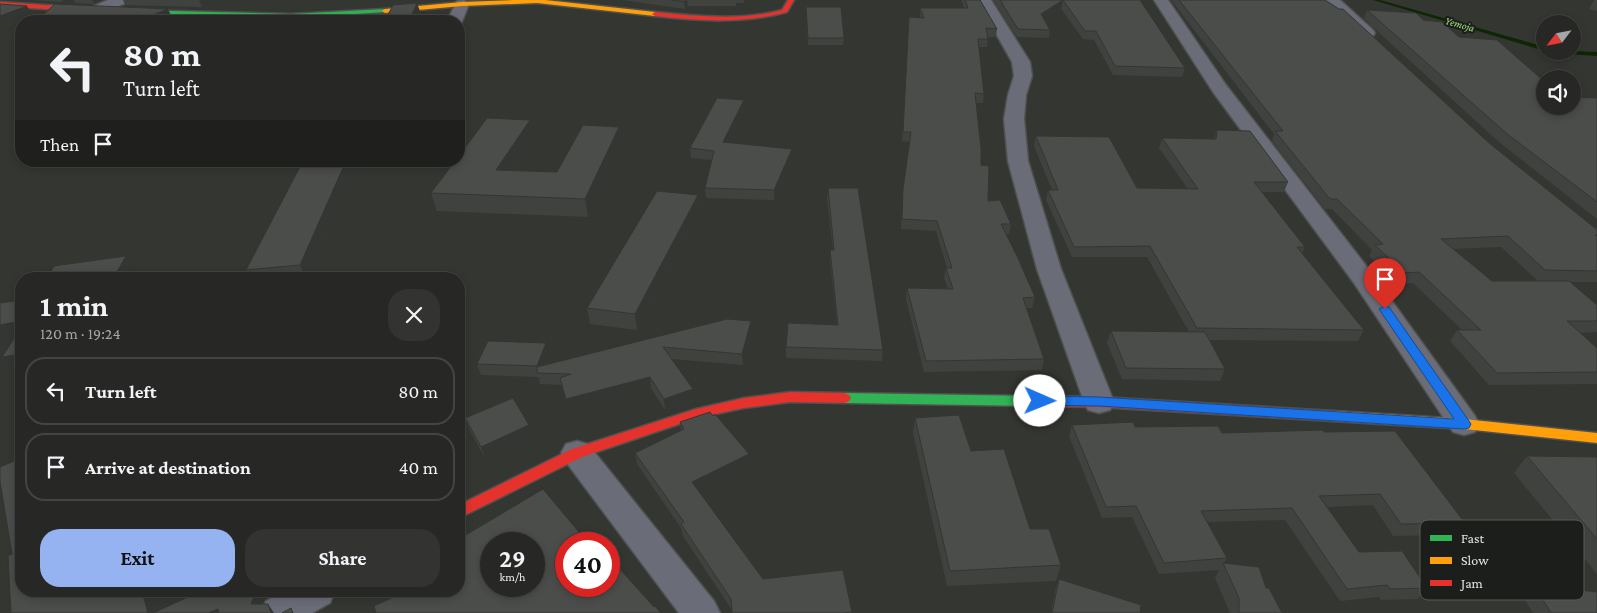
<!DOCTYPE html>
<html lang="en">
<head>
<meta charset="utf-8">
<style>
	body { margin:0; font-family:"Crimson Pro",serif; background:#333432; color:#f1f3f6; height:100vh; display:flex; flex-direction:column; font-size:19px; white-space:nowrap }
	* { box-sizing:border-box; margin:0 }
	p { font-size:16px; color:#a4a6a7 }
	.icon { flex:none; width:28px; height:28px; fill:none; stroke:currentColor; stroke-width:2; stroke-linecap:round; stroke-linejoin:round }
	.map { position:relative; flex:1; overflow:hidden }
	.details { position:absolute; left:15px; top:272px; width:450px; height:325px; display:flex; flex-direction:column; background:#272826; border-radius:20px; box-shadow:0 2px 8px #0003,0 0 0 1px #434443 }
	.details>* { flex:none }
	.top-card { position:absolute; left:15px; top:15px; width:450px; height:152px; border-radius:20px; box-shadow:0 2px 8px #0003,0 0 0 1px #434443; background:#272826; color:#f1f3f6; overflow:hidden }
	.needle { width:32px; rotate:238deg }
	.fabs { position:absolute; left:1536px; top:15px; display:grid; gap:10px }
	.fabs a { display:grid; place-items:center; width:45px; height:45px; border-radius:50%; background:#272826; box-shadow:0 2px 8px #0003,0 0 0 1px #434443; font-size:25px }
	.speed { position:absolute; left:480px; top:532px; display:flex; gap:10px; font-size:25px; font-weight:700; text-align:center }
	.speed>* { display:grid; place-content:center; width:65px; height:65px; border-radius:50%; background:#272826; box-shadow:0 2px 8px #0003,0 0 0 1px #434443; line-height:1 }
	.speed small { font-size:12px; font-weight:400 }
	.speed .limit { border:8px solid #d22; background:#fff; color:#111 }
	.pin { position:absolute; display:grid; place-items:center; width:42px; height:42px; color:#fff; margin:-51px -21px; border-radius:50% 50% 50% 0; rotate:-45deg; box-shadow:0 0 5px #0007 }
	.pin .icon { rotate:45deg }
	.me { position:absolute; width:55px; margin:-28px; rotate:91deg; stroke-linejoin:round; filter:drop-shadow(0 0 4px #0008) }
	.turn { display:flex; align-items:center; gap:18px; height:105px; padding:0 25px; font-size:22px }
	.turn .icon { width:65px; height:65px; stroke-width:2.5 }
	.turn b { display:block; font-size:35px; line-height:42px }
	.then { display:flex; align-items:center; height:48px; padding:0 25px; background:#0003; gap:10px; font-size:19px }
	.round { display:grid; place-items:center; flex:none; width:52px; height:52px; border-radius:20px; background:#333432 }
	.overview { display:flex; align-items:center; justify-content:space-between; height:85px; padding:0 25px }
	h1 { font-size:30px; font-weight:700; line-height:38px }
	.primary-button { display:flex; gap:10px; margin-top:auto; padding:10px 25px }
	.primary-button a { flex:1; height:58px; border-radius:20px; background:#95b2f1; color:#111; font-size:20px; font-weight:700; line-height:58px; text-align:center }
	.primary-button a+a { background:#333432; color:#f1f3f6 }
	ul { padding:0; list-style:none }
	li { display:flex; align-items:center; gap:15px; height:68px; margin:0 10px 8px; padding:0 15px; border:2px solid #434443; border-radius:20px }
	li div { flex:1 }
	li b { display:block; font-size:19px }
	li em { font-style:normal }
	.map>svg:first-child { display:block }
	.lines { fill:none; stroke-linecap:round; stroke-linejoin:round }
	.stream { fill:#0f2604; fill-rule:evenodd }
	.street-casing { stroke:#50514f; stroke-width:3 }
	.fast-casing { stroke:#50514f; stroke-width:3 }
	.slow-casing { stroke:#50514f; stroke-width:3 }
	.jam-casing { stroke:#50514f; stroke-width:3 }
	.street { fill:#6a6d77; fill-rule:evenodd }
	.fast { fill:#30b455; fill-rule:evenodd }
	.slow { fill:#ff9f0a; fill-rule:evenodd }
	.jam { fill:#e5322d; fill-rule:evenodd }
	.wall { fill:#404240; fill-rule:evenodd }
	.shaded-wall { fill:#343634 }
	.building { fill:#4b4d4a; stroke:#343634; fill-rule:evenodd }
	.route { fill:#1a73e8; stroke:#114b97 }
	.labels { text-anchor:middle; stroke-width:4; stroke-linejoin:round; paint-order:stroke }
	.far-water-label { font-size:11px; font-style:italic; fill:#9ce07c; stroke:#1c1e1b }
	.key { fill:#1c1e1b; stroke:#585a57; stroke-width:1 }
	.key-label { font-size:14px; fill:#e3e6e2 }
</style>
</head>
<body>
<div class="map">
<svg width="1597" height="613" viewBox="0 0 1597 613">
	<rect width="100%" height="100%" fill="#343632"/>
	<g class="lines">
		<g class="stream">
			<path d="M1373,0H1380L1545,47V51Z"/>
			<path d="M1550,51H1572L1597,52V56L1553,53Z"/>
		</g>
		<g class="street-casing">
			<g id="street">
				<path d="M108,0H128L126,3L99,14H89L86,11L89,8Z"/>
				<path d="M464,0L469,4L461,24L459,25V21H447L457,1Z"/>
				<path d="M977,0H991L1030,62L1032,76L1026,95L1024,119L1028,161L1061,269L1114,402L1110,410L1099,413L1088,410L1084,402L1037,269L1008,161L1004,119L1008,95L1014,76L1012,62Z"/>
				<path d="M1154,0H1168L1226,85L1371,272L1475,416L1479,424L1475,432L1464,435L1453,432L1354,283L1213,92Z"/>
				<path d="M1324,0H1340L1373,30L1375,33L1373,36H1361Z"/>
				<path d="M577,441L588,444L714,601L720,613H679L566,462L561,453L566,444Z"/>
				<path d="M283,591H335L330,603L312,613H260L266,601Z"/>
			</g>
		</g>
		<g class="fast-casing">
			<g id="fast">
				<path d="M385,9L388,11L387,12L291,18L132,14L129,12L132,10L291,14Z"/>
				<path d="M845,393L1037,396L1042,398L1043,401L1042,404L1037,406L845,403L841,401L839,398L841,395Z"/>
			</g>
		</g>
		<g class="slow-casing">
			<g id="slow">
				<path d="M514,0H545L655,12L658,14L655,16L537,3L462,6L385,13L382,11L385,9L462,2Z"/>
				<path d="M1333,411L1464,419L1597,433V443L1464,429L1333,421L1328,419L1326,416L1328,413Z"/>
			</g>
		</g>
		<g class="jam-casing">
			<g id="jam">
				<path d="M788,0H794L787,12C744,24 699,21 655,16L652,14L655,12C697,16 741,21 782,10Z"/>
				<path d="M0,2L89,8L92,10L89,12L0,6Z"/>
				<path d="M790,392L845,393L849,395L851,398L849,401L845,403L790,402L744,408L697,418L582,457L459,518V505L572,449L696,409L744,398Z"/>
				<path d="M1037,396L1099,397L1333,411L1338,413L1340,416L1338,419L1333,421L1099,407L1037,406L1032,404L1031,401L1032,398Z"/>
			</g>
		</g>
		<use href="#street" class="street"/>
		<use href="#fast" class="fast"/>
		<use href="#slow" class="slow"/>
		<use href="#jam" class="jam"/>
	</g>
	<g class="wall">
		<path d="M32,0H64L60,2Z"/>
		<path d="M74,0H103L94,4L75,3Z"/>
		<path d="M123,0H208L202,7L125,5Z"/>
		<path d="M622,0H744V3H736V6H688L685,9Z"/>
		<path d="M962,0H980L997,29L996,37H988L987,47H979L984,94L983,103H976L981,165L988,201L1011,224L1009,234H1006L1035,297L1032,308H1026L1044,359L1042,370L924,372L906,299L907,288L948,289L944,278L946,268H947L936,231L901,229L903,189L910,142L902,141L909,17L920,18V8H964L962,2Z"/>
		<path d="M993,0H1140L1185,68L1182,77L1113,75L1094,40L1083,39L1061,9L1044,19L1050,30L1049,38L1017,37Z"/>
		<path d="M1171,0H1325L1489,143L1595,228H1597V282H1569L1597,305V332L1580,333L1597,348V384L1489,385L1450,341L1457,330H1462L1413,283L1398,284L1369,256L1372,250L1332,209H1325L1272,141L1274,134ZM1501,247L1538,281H1492L1453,249Z"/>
		<path d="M1594,0H1597V11L1589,9Z"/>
		<path d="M806,7L844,38L843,45H808Z"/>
		<path d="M1367,10L1423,20L1459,37L1545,106L1597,98V219L1500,143L1364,19Z"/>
		<path d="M744,100V109L728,143L792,159L774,200L706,198L705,188L712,160L691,158L690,148Z"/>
		<path d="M530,120L533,137L512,170L557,172L619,127L622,144L588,217L437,211L431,193Z"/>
		<path d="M1217,130L1288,182L1284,192H1262L1305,247L1302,254L1364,330L1358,341L1209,340L1225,369L1220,381L1122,379L1107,343L1111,331L1189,332L1147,257H1072L1046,200L1048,190H1052L1034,146L1036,136L1137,188L1188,189L1159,148L1162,138L1214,139Z"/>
		<path d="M303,161H357L308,279H251L246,270Z"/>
		<path d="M828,188L883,350L882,361L786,358V347L837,325L830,261V250H833L827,199Z"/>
		<path d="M698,195L699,210L637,330L590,324L587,308Z"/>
		<path d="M751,321V332L743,365L672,359L693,389L695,400L665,410L651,388L569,410L562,385L540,384L539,377L481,375L477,364L549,355L545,365Z"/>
		<path d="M465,418L533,437L485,458L469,429Z"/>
		<path d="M915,418L971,451L1030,529L1061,565L1056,581L947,586L913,433Z"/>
		<path d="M680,422L750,465L698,491L763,579L852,612V613H732V610L683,536L681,528L637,464L635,453L681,431Z"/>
		<path d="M1072,425L1135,427L1222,433L1324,432L1465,523L1456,535L1393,536L1373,505L1327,507L1359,552L1427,588L1418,599L1381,600L1379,597L1340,601L1285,520L1207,522L1227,558L1224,563L1266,588L1282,613H1230L1215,578L1219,570L1159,574L1132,517L1102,518L1069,436Z"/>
		<path d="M1527,456L1597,457V574L1514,473Z"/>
		<path d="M1059,579L1140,613H1051L1055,591Z"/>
		<path d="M1534,585L1597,613H1533L1523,597Z"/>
	</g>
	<g class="shaded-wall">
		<path d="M92,0H103L94,4Z"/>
		<path d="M199,0H208L202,7Z"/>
		<path d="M686,0H687L688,6L685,9L684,2Z"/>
		<path d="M1063,0L1061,9L1040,22L1041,14Z"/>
		<path d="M417,3L421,14L418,21H409Z"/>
		<path d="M27,6L31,13L0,25V16Z"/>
		<path d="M168,9L173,20L170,21H136Z"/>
		<path d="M306,15L308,21H302Z"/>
		<path d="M16,38H21V47Z"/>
		<path d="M744,100V109L724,152L723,142Z"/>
		<path d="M530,120L533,137L501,187L496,170Z"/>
		<path d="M619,127L622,144L588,217L585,199Z"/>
		<path d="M792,149V159L774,200V190Z"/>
		<path d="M346,161H357L308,279H306L300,265Z"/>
		<path d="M698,195L699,210L637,330L635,314Z"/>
		<path d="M126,256L134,269L129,279H113Z"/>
		<path d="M21,321V336L0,340V325Z"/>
		<path d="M751,321V332L743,365L742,354Z"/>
		<path d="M546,343L549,355L541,373L537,366Z"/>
		<path d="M21,354V370L13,371L2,357Z"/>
		<path d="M21,373V379L18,374Z"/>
		<path d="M650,377L651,388L569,410L566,399Z"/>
		<path d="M693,389L695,400L665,410L664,399Z"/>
		<path d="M529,425L533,437L485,458L481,447Z"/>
		<path d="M749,454L750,465L693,494L692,482Z"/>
		<path d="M142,591H147L154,613H148Z"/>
		<path d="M257,591H269L270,596L264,600L259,613L251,604Z"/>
		<path d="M268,604L274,613H271Z"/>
		<path d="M218,609L222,613H208Z"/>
	</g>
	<g class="building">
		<path d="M672,0H686L684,2Z"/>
		<path d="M965,0H980L997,29L986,28L988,39H978L984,94L975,93L981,148V165L989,166L988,201L1000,200L1011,224H1001L1017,256L1035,297L1023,298L1044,359L926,361L907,288L953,289L946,268H952L937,221L902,219L903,189L911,132H903L909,17L924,18L920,8H968Z"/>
		<path d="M1000,0H1140L1185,68L1115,66L1096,31H1085L1063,0L1041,14L1050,30L1018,29Z"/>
		<path d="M1179,0H1325L1339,9H1343L1489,143L1595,228H1597V235H1595L1597,236V271L1545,270L1508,236L1441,239L1492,281H1569L1597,305V321H1567L1597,348V372L1497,373L1457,330H1481L1419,272L1404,273L1375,245L1383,244L1337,199H1330L1275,131H1283Z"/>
		<path d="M417,3L409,21H385L393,5Z"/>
		<path d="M0,4L27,6L0,16Z"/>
		<path d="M55,4L168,9L136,21H36Z"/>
		<path d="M806,7H841L844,38H808Z"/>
		<path d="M1367,10L1416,13L1423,20L1442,22L1459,37L1497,40L1545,82V106H1572V97L1597,98V202L1506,133Z"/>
		<path d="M306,15L302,21H272L274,18Z"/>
		<path d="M21,34V38H16Z"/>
		<path d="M717,98L744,100L723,142L792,149L774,190L705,188L714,151L690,148Z"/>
		<path d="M487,118L530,120L496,170L557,172L583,125L619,127L585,199L431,193L455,161H459V156Z"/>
		<path d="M1217,130L1250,131L1288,182H1254L1305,247H1297L1364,330L1197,328L1150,246L1074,247L1048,190H1058L1036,136L1109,137L1137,188L1198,189L1162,138L1216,139Z"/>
		<path d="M303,161H346L300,265L246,270Z"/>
		<path d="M828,188H858L883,350L786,347L788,323L838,325L830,250H834Z"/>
		<path d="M657,191L698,195L635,314L587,308Z"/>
		<path d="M126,256L113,279H46L54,266Z"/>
		<path d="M21,300V321L0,325V303Z"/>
		<path d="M727,319L751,321L742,354L663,347L693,389L664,399L650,377L566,399L560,378L571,374L537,373V367Z"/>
		<path d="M21,328V354L2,357Z"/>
		<path d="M1111,331L1205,332L1225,369L1126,368Z"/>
		<path d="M488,341L546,343L537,366L477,364Z"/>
		<path d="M21,364V373L18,374Z"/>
		<path d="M513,398L529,425L481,447L465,418Z"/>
		<path d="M710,412L713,416L715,414L749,454L692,482L763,579L843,570L852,612L843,613H732L731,599L681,524L684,522L635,453L684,429L680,422Z"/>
		<path d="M959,415L971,451L1004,449L1030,529H1049L1061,565L950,571L915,418Z"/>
		<path d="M1133,422L1135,427L1218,426L1222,433L1323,430L1324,432L1395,431L1465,523L1401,524L1380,494L1319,496L1359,552L1402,551L1427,588L1390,589L1387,585L1347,589L1292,508L1201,511L1227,558L1164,563L1136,506L1106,507L1072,425Z"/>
		<path d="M1527,456L1597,457V539Z"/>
		<path d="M21,458V591H142L148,613H11L8,556L12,554L0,481V467Z"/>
		<path d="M543,489L589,544H566V586H609V557L654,607L655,606L661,613H376L374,606L407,591H459V539ZM491,544H534V586H491Z"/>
		<path d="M1223,563L1259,567L1266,588H1269L1282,613H1239V598Z"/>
		<path d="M1059,579L1141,605L1140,613H1052Z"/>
		<path d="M1534,585L1597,592V613H1551Z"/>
		<path d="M201,591H257L251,604H268L271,613H219L218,609L208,613H153Z"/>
		<path d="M291,608L293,613H282Z"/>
	</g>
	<path class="route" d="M1385,306L1389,307L1469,421L1471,424L1469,428L1464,429L1099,406L1040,405L1035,404L1033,401L1035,397L1040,396L1099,397L1454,419L1379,309Z"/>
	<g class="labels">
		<g class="far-water-label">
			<text transform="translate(1460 24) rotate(16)" y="4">Yemoja</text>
		</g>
	</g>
	<rect x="1420" y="520" width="164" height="80" rx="8" class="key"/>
	<rect x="1430" y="535" width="22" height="6" fill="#30b455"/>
	<rect x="1430" y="557" width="22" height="7" fill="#ff9f0a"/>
	<rect x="1430" y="580" width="22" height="6" fill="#e5322d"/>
	<g class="key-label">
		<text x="1461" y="543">Fast</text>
		<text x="1461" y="565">Slow</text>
		<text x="1461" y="588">Jam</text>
	</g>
</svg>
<div class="fabs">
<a><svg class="needle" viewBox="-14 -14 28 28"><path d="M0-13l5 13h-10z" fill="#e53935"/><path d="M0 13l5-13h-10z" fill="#a4a6a7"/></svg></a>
<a><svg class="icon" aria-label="sound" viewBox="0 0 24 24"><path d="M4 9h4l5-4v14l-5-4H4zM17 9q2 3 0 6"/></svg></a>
</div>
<div class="speed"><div>29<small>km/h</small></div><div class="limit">40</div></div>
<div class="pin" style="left:1385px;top:309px;background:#d93025"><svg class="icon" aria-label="arrive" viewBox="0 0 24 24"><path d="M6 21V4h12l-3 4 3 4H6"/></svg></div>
<svg class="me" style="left:1040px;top:401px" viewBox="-20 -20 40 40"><circle r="19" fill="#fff"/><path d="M0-13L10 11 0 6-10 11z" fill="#1a73e8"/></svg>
<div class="top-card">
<div class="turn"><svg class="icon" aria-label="left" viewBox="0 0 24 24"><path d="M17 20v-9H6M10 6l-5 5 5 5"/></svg><div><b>80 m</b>Turn left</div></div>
<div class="then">Then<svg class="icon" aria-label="arrive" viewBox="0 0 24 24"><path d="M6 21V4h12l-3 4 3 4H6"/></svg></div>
</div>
<section class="details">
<div class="overview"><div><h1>1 min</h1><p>120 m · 19:24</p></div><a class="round"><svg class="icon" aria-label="close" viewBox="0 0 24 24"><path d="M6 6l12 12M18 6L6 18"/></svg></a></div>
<ul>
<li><svg class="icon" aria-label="left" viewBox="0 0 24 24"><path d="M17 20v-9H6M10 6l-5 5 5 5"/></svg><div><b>Turn left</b></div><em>80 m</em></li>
<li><svg class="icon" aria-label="arrive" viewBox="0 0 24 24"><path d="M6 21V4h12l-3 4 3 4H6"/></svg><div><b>Arrive at destination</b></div><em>40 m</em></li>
</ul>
<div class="primary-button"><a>Exit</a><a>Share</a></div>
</section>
</div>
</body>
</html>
